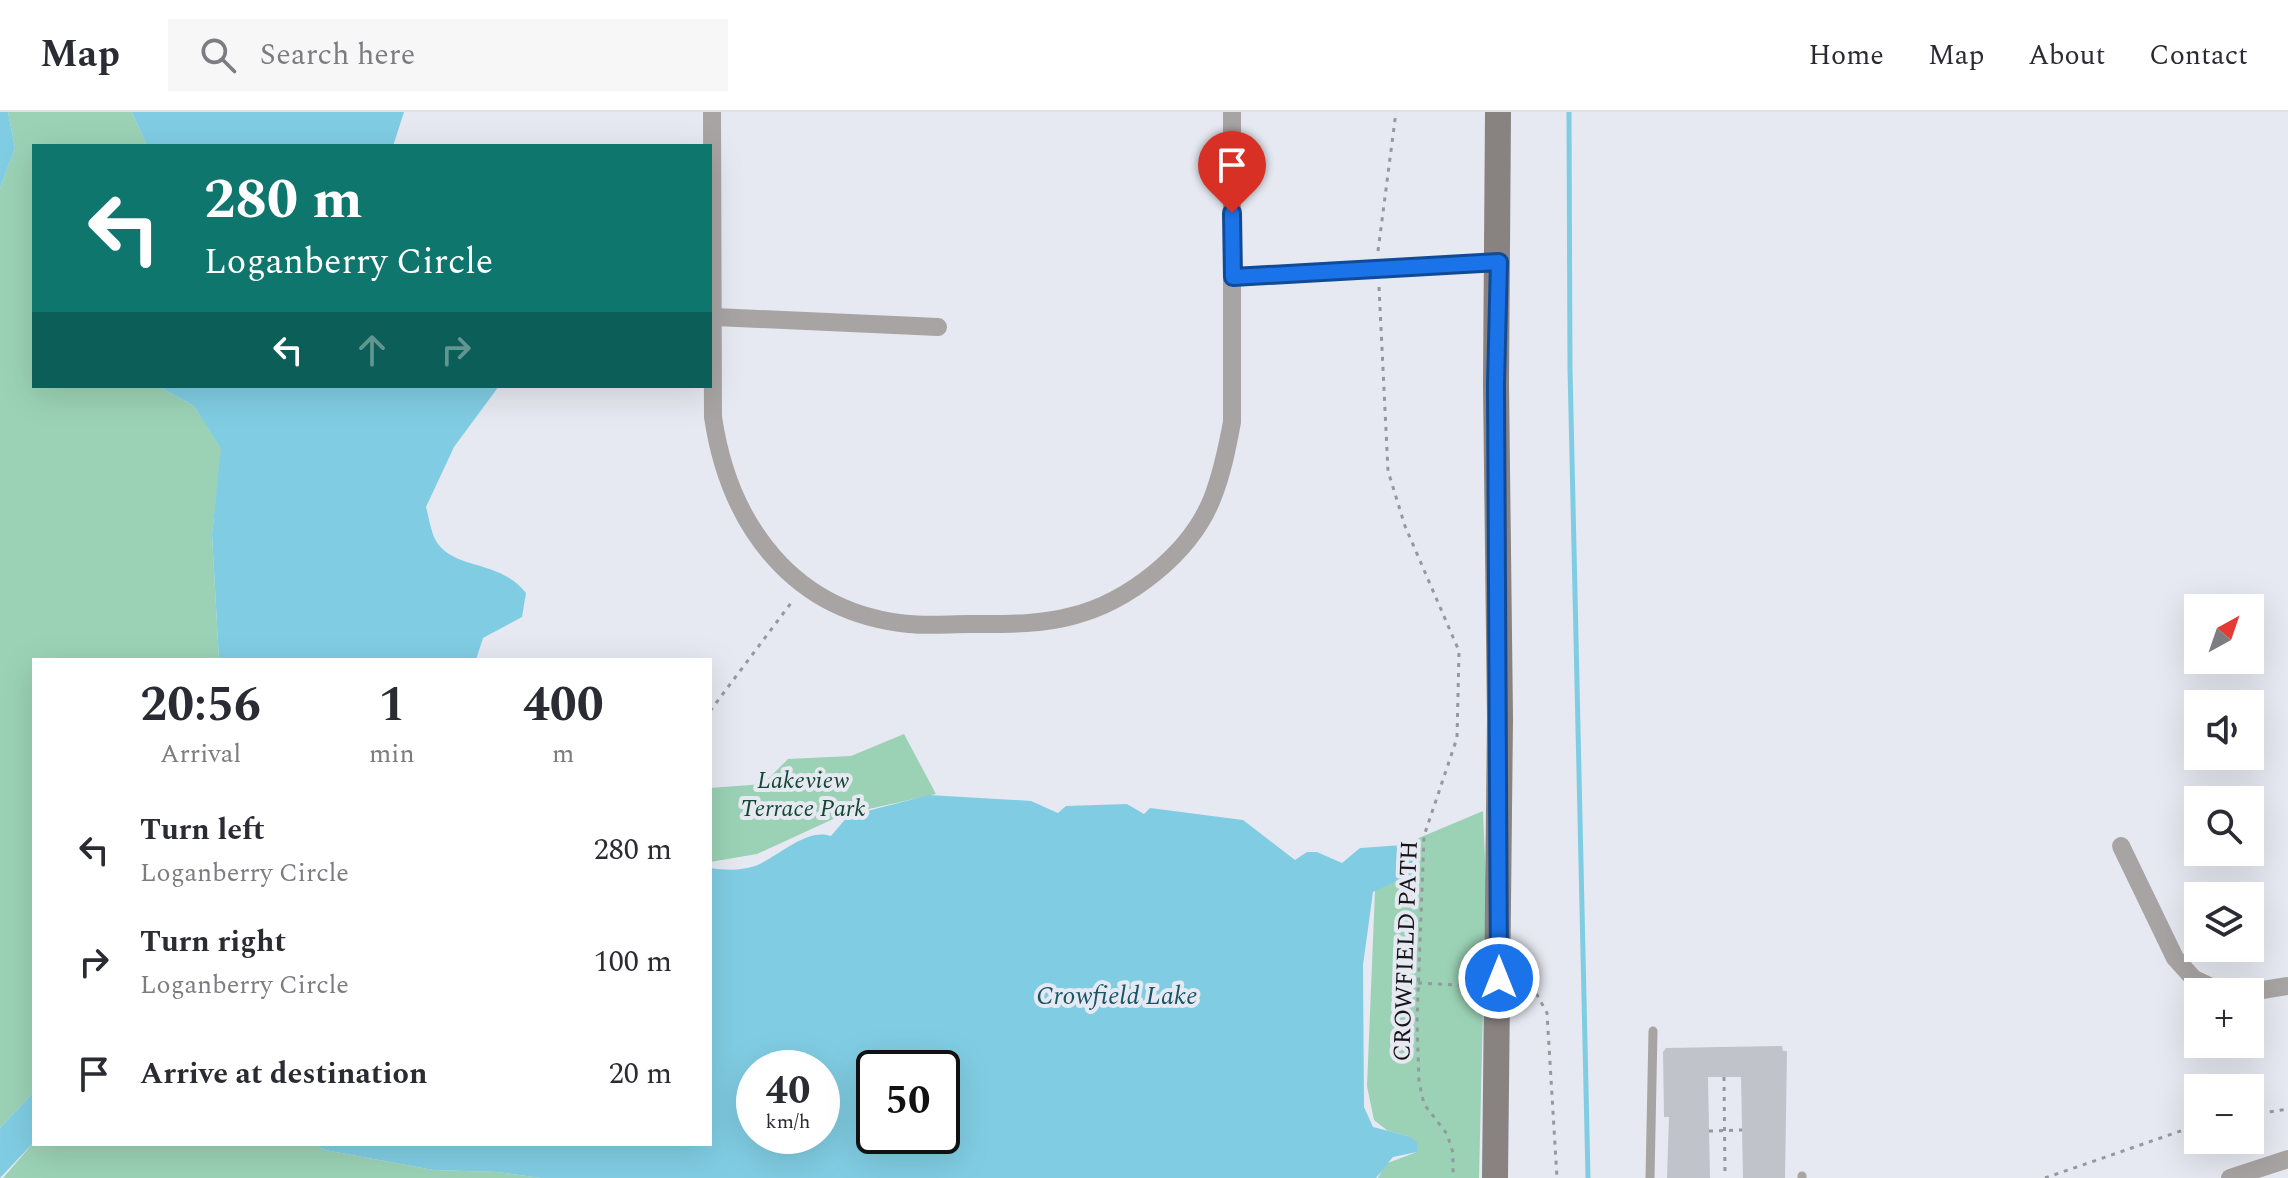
<!DOCTYPE html>
<html lang="en">
<head>
<meta charset="utf-8">
<style>
	body { margin:0; font-family:Spectral,serif; background:#f7f7f7; color:#2b2b33; height:100vh; display:flex; flex-direction:column; font-size:30px; white-space:nowrap }
	* { box-sizing:border-box; margin:0 }
	p { font-size:26px; color:#7c7c81 }
	.icon { flex:none; width:44px; height:44px; fill:none; stroke:currentColor; stroke-width:2; stroke-linecap:round; stroke-linejoin:round }
	.map { position:relative; flex:1; overflow:hidden }
	.side { position:absolute; left:32px; top:546px; width:680px; height:488px; display:flex; flex-direction:column; background:#fff; border-radius:0px; box-shadow:0 8px 32px #0002 }
	.side>* { flex:none }
	.guide { position:absolute; left:32px; top:32px; width:680px; height:244px; border-radius:0px; box-shadow:0 8px 32px #0002; background:#0f766e; color:#fff; overflow:hidden }
	.needle { width:52px; rotate:40deg }
	.tools { position:absolute; left:2184px; top:482px; display:grid; gap:16px }
	.tools a { display:grid; place-items:center; width:80px; height:80px; border-radius:0px; background:#fff; box-shadow:0 8px 32px #0002; font-size:40px }
	.speed { position:absolute; left:736px; top:938px; display:flex; gap:16px; font-size:40px; font-weight:700; text-align:center }
	.speed>* { display:grid; place-content:center; width:104px; height:104px; border-radius:50%; background:#fff; box-shadow:0 8px 32px #0002; line-height:1 }
	.speed small { font-size:20px; font-weight:400 }
	.speed .limit { border:4px solid #111; border-radius:12px; background:#fff; color:#111 }
	.pin { position:absolute; display:grid; place-items:center; width:68px; height:68px; color:#fff; margin:-82px -34px; border-radius:50% 50% 50% 0; rotate:-45deg; box-shadow:0 0 8px #0007 }
	.pin .icon { rotate:45deg }
	.me { position:absolute; width:88px; margin:-44px; rotate:0deg; stroke-linejoin:round; filter:drop-shadow(0 0 6px #0008) }
	.turn { display:flex; align-items:center; gap:28px; height:168px; padding:0 40px; font-size:36px }
	.turn .icon { width:104px; height:104px; stroke-width:2.5 }
	.turn b { display:block; font-size:56px; line-height:68px }
	.lanes { display:flex; align-items:center; height:76px; padding:0 40px; background:#0003; justify-content:center; gap:40px; direction:ltr }
	.lanes .off { opacity:.35 }
	.eta { display:flex; justify-content:space-evenly; align-items:center; height:136px; text-align:center }
	.eta b { font-size:48px; font-weight:700; line-height:56px }
	ul { padding:0; list-style:none }
	li { display:flex; align-items:center; gap:24px; height:112px; padding:0 40px }
	li div { flex:1 }
	li b { display:block; font-size:30px }
	li em { font-style:normal }
	header { display:flex; align-items:center; gap:48px; box-sizing:border-box; height:112px; padding:0 40px; background:#fff; border-bottom:2px solid #e1e1e2 }
	header strong { font-size:38px }
	nav { display:flex; gap:44px; margin-inline-start:auto; font-size:28px }
	.search { width:560px; height:72px; background:#f7f7f7; display:flex; align-items:center; gap:20px; box-sizing:border-box; padding:0 28px; border-radius:0px; color:#7c7c81; font-size:30px }
	.map>svg:first-child { display:block }
	.green { fill:#9bd2b5 }
	.water { fill:#80cde3; fill-rule:evenodd }
	.lines { fill:none; stroke-linecap:round; stroke-linejoin:round }
	.stream { stroke:#80cde3; stroke-width:5 }
	.building { fill:#c0c3ca }
	.path { stroke:#95989d; stroke-width:3; stroke-dasharray:4 6; stroke-linecap:butt }
	.service { stroke:#a8a4a3; stroke-width:9 }
	.minor { stroke:#a8a4a3; stroke-width:18 }
	.secondary { stroke:#888281; stroke-width:26 }
	.route-casing { stroke:#114b97; stroke-width:20 }
	.route { stroke:#1a73e8; stroke-width:14 }
	.labels { text-anchor:middle; stroke-width:8; stroke-linejoin:round; paint-order:stroke }
	.park-label { font-size:24px; font-style:italic; fill:#134731; stroke:#e6e9f1 }
	.street-label { font-size:24px; fill:#141517; stroke:#e6e9f1 }
	.water-label { font-size:26px; font-style:italic; fill:#165666; stroke:#e6e9f1 }
</style>
</head>
<body>
<header>
<strong>Map</strong>
<div class="search"><svg class="icon" aria-label="search" viewBox="0 0 24 24"><circle cx="10" cy="10" r="6"/><path d="M15 15l6 6"/></svg>Search here</div>
<nav><a>Home</a><a>Map</a><a>About</a><a>Contact</a></nav>
</header>
<div class="map">
<svg width="2288" height="1066" viewBox="0 0 2288 1066">
	<rect width="100%" height="100%" fill="#e6e9f1"/>
	<g class="green">
		<path d="M8,0H132L147,34H34V274H158L194,294L222,336L212,422L219,548H34V980L0,1016V76L15,36Z"/>
		<path d="M904,622L936,682L842,703L757,742L710,750V676L763,672L788,647L851,644Z"/>
		<path d="M1483,699L1486,772L1479,1066H1378L1385,1052L1417,1040L1408,1024L1388,1019L1374,1008L1367,974L1375,779L1388,766L1418,756L1414,728Z"/>
		<path d="M34,1030L313,1032L325,1038L433,1058L498,1060L541,1066H3Z"/>
	</g>
	<g class="water">
		<path d="M0,0H8L15,36L0,76Z"/>
		<path d="M132,0H404L393,34H147Z"/>
		<path d="M158,274H499L454,335L426,395C429,405 431,423 438,432C458,458 500,448 526,481L522,505L483,526L476,548H219L212,422L221,336L194,294Z"/>
		<path d="M929,683L1031,689L1058,701L1066,694L1127,692L1144,702L1150,696L1243,708L1295,748L1307,740H1317L1342,751L1360,736L1417,732L1419,758L1373,780L1363,853L1364,995L1373,1015L1408,1024L1417,1030V1040L1393,1045L1376,1066H541L498,1060L433,1058L325,1038L313,1032H710V756C726,758 739,759 755,754C776,746 807,715 831,724L848,704ZM754,956H822V1024H754ZM942,956V1024H874V956Z"/>
		<path d="M34,980V1030L0,1066V1016Z"/>
	</g>
	<g class="lines">
		<path class="stream" d="M1569,0L1570,256L1588,1066"/>
	</g>
	<path class="building" d="M1782,934L1783,939H1787L1785,1066H1743L1741,965H1708L1710,1066H1667L1669,1005H1664L1663,940L1666,936Z"/>
	<g class="lines">
		<g class="path">
			<path d="M1378,139L1396,0"/>
			<path d="M1379,175L1388,359L1405,414L1459,539L1457,626L1424,724L1417,909L1419,970L1424,992L1447,1022L1453,1041V1066"/>
			<path d="M710,599L794,487"/>
			<path d="M1418,871L1474,874"/>
			<path d="M1518,878L1535,879L1547,901L1557,1066"/>
			<path d="M1724,965L1725,1063"/>
			<path d="M2250,1003L2288,997"/>
			<path d="M1709,1019L1742,1018"/>
			<path d="M2045,1066L2198,1013"/>
		</g>
		<g class="service">
			<path d="M1802,1064V1066"/>
			<path d="M1650,1066L1653,919"/>
		</g>
		<g class="minor">
			<path d="M712,0L713,305C729,413 793,501 909,512C928,514 950,512 969,512C1004,512 1039,513 1072,504C1128,490 1190,442 1212,387C1222,362 1227,337 1232,310V0"/>
			<path d="M1233,165L1499,150"/>
			<path d="M715,205L938,215"/>
			<path d="M2121,734L2175,846L2194,867L2222,880"/>
			<path d="M2250,880L2288,874"/>
			<path d="M2230,1066L2288,1047"/>
		</g>
		<path class="secondary" d="M1495,1066L1500,607L1496,272L1498,0"/>
	</g>
	<g class="lines">
		<g class="route-casing">
			<path id="route" d="M1232,101L1233,165L1499,150L1496,272L1499,866"/>
		</g>
		<use href="#route" class="route"/>
	</g>
	<g class="labels">
		<g class="park-label">
			<text x="803" y="676">Lakeview<tspan x="803" dy="28">Terrace Park</tspan></text>
		</g>
		<g class="street-label">
			<text transform="translate(1405 839) rotate(-88)" y="8">CROWFIELD PATH</text>
		</g>
		<g class="water-label">
			<text x="1117" y="892">Crowfield Lake</text>
		</g>
	</g>
</svg>
<div class="tools">
<a><svg class="needle" viewBox="-14 -14 28 28"><path d="M0-13l5 13h-10z" fill="#e53935"/><path d="M0 13l5-13h-10z" fill="#7c7c81"/></svg></a>
<a><svg class="icon" aria-label="sound" viewBox="0 0 24 24"><path d="M4 9h4l5-4v14l-5-4H4zM17 9q2 3 0 6"/></svg></a>
<a><svg class="icon" aria-label="search" viewBox="0 0 24 24"><circle cx="10" cy="10" r="6"/><path d="M15 15l6 6"/></svg></a>
<a><svg class="icon" aria-label="layers" viewBox="0 0 24 24"><path d="M12 4l9 5-9 5-9-5zM3 14l9 5 9-5"/></svg></a>
<a>+</a>
<a>−</a>
</div>
<div class="speed"><div>40<small>km/h</small></div><div class="limit">50</div></div>
<div class="pin" style="left:1232px;top:101px;background:#d93025"><svg class="icon" aria-label="arrive" viewBox="0 0 24 24"><path d="M6 21V4h12l-3 4 3 4H6"/></svg></div>
<svg class="me" style="left:1499px;top:866px" viewBox="-20 -20 40 40"><circle r="17" fill="#1a73e8" stroke="#fff" stroke-width="3"/><path d="M0-11L8 9 0 5-8 9z" fill="#fff"/></svg>
<div class="guide">
<div class="turn"><svg class="icon" aria-label="left" viewBox="0 0 24 24"><path d="M17 20v-9H6M10 6l-5 5 5 5"/></svg><div><b>280 m</b>Loganberry Circle</div></div>
<div class="lanes"><svg class="icon" aria-label="left" viewBox="0 0 24 24"><path d="M17 20v-9H6M10 6l-5 5 5 5"/></svg><svg class="icon off" aria-label="ahead" viewBox="0 0 24 24"><path d="M12 20V5M6 11l6-6 6 6"/></svg><svg class="icon off" aria-label="right" viewBox="0 0 24 24"><path d="M7 20v-9h11M14 6l5 5-5 5"/></svg></div>
</div>
<section class="side">
<div class="eta">
<div><b>20:56</b><p>Arrival</p></div>
<div><b>1</b><p>min</p></div>
<div><b>400</b><p>m</p></div>
</div>
<ul>
<li><svg class="icon" aria-label="left" viewBox="0 0 24 24"><path d="M17 20v-9H6M10 6l-5 5 5 5"/></svg><div><b>Turn left</b><p>Loganberry Circle</p></div><em>280 m</em></li>
<li><svg class="icon" aria-label="right" viewBox="0 0 24 24"><path d="M7 20v-9h11M14 6l5 5-5 5"/></svg><div><b>Turn right</b><p>Loganberry Circle</p></div><em>100 m</em></li>
<li><svg class="icon" aria-label="arrive" viewBox="0 0 24 24"><path d="M6 21V4h12l-3 4 3 4H6"/></svg><div><b>Arrive at destination</b></div><em>20 m</em></li>
</ul>
</section>
</div>
</body>
</html>
